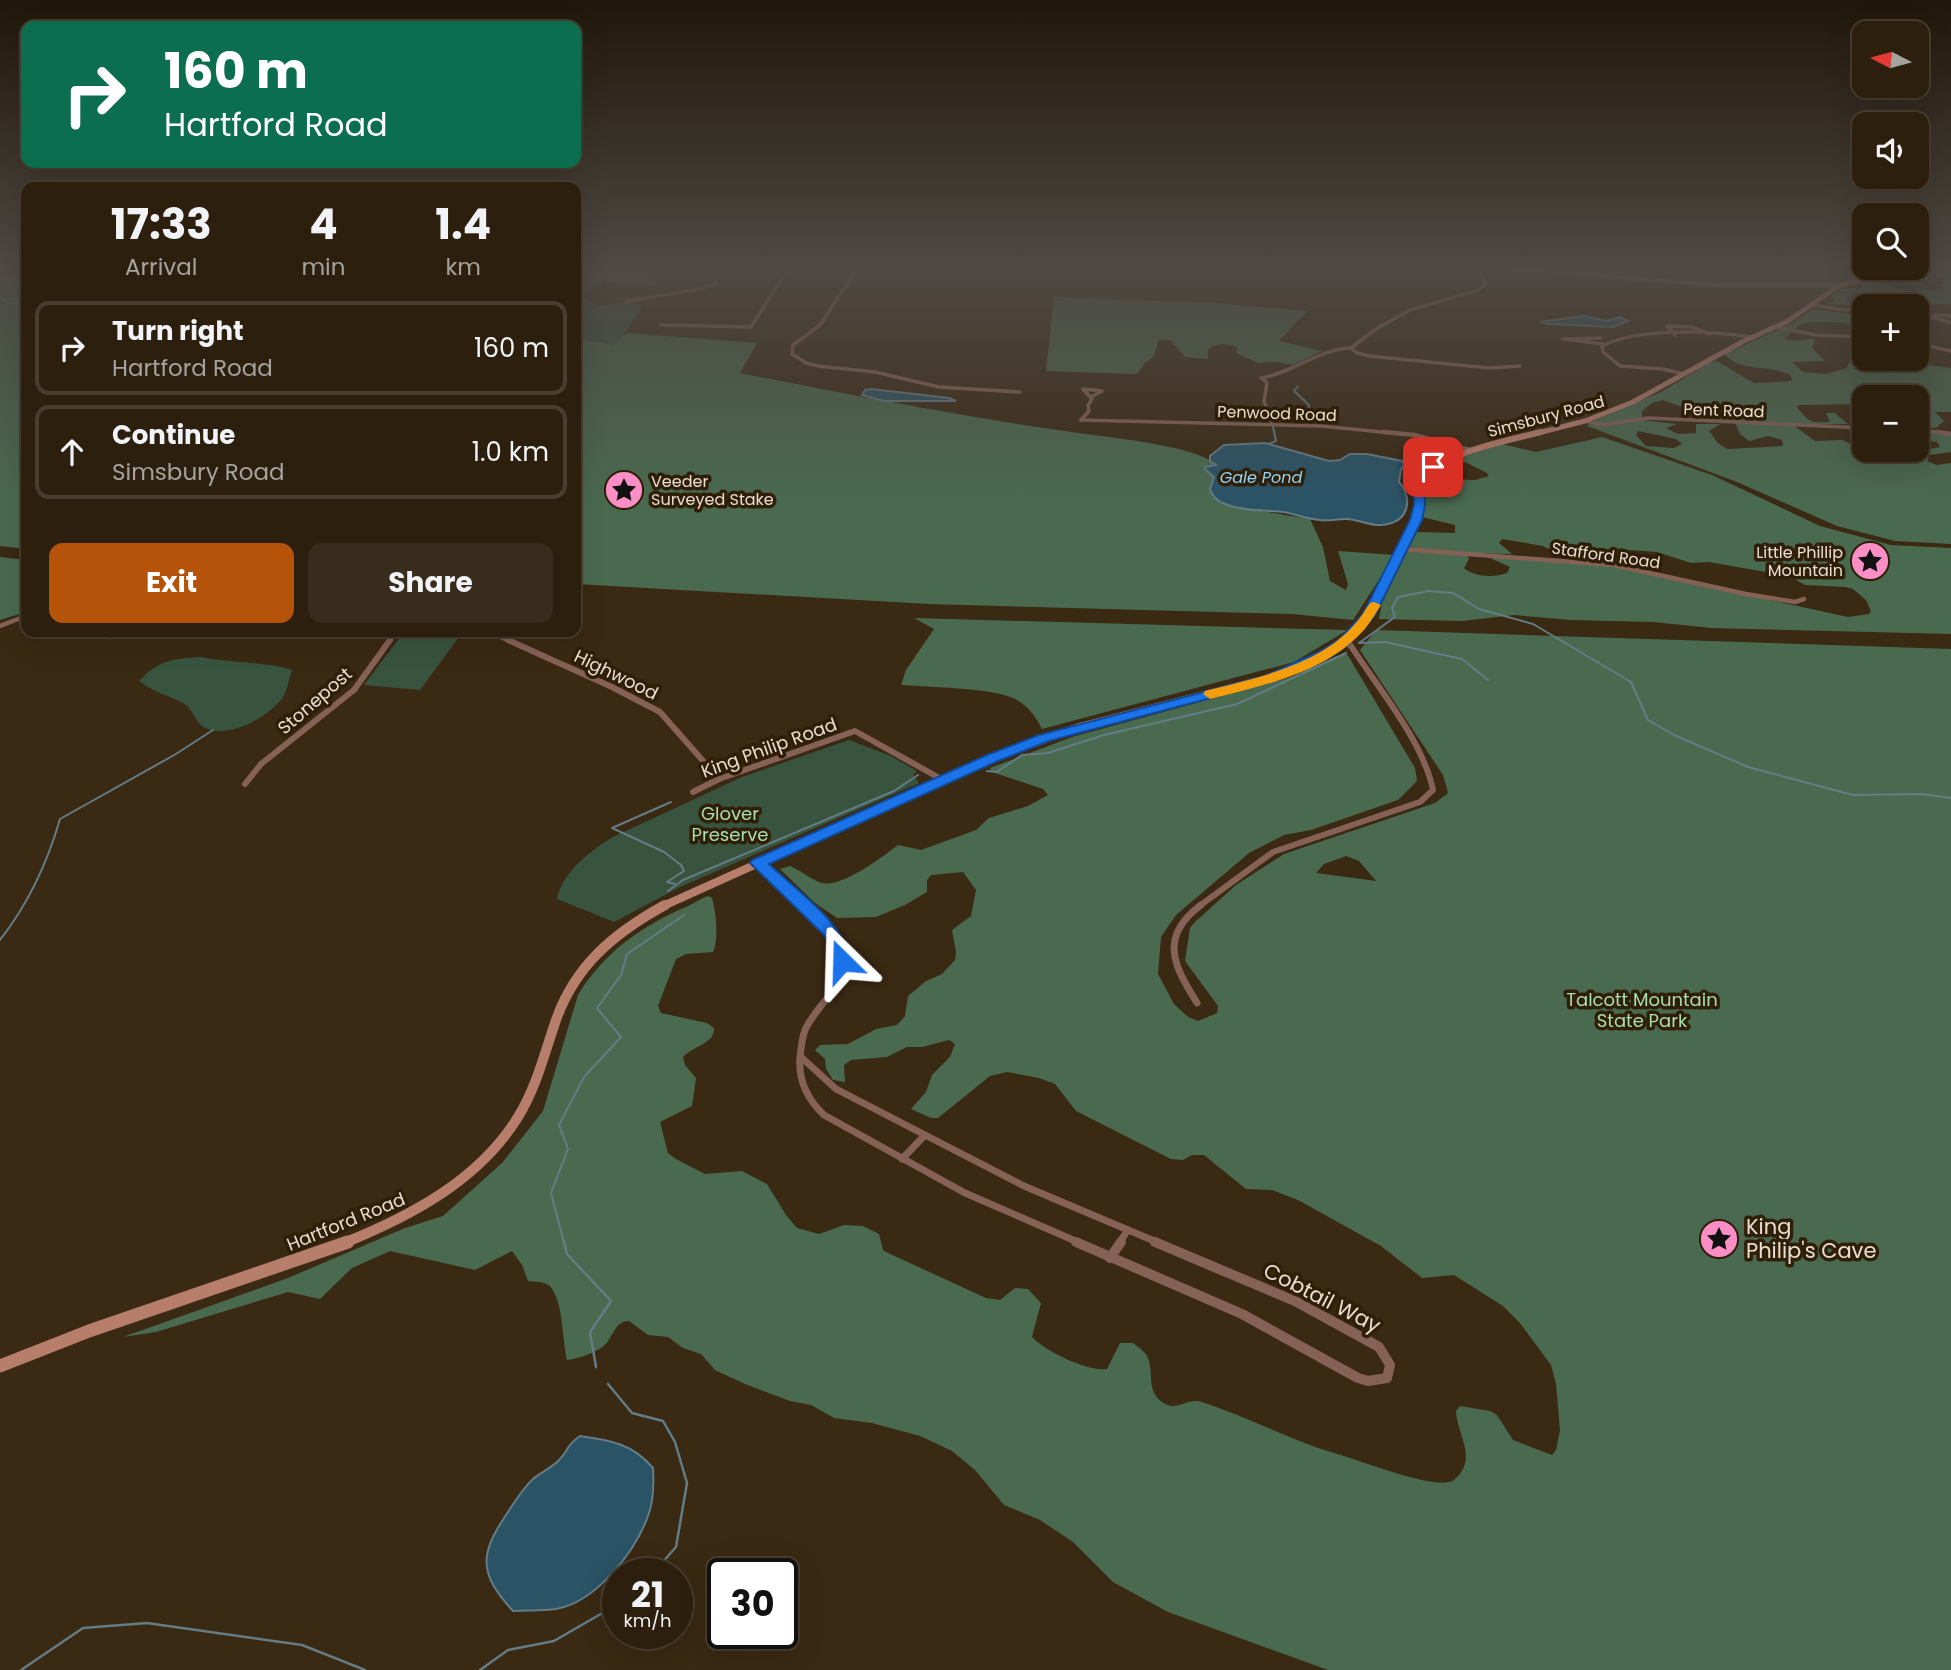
<!DOCTYPE html>
<html lang="en">
<head>
<meta charset="utf-8">
<style>
	body { margin:0; font-family:Poppins,sans-serif; background:#382c1c; color:#f1f3f6; height:100vh; display:flex; flex-direction:column; font-size:26px; white-space:nowrap }
	* { box-sizing:border-box; margin:0 }
	p { font-size:23px; color:#a6a29e }
	.icon { flex:none; width:38px; height:38px; fill:none; stroke:currentColor; stroke-width:2; stroke-linecap:round; stroke-linejoin:round }
	.map { position:relative; flex:1; overflow:hidden }
	.sheet { position:absolute; left:21px; top:182px; width:560px; height:455px; display:flex; flex-direction:column; background:#2c1f0e; border-radius:14px; box-shadow:0 7px 28px #0002,0 0 0 2px #483d2e }
	.sheet>* { flex:none }
	.guide { position:absolute; left:21px; top:21px; width:560px; height:147px; border-radius:14px; box-shadow:0 7px 28px #0002,0 0 0 2px #483d2e; background:#0b6e4f; color:#fff; overflow:hidden }
	.needle { width:46px; rotate:276deg }
	.controls { position:absolute; left:1852px; top:21px; display:grid; gap:14px }
	.controls a { display:grid; place-items:center; width:77px; height:77px; border-radius:14px; background:#2c1f0e; box-shadow:0 7px 28px #0002,0 0 0 2px #483d2e; font-size:35px }
	.speed { position:absolute; left:602px; top:1558px; display:flex; gap:14px; font-size:35px; font-weight:700; text-align:center }
	.speed>* { display:grid; place-content:center; width:91px; height:91px; border-radius:50%; background:#2c1f0e; box-shadow:0 7px 28px #0002,0 0 0 2px #483d2e; line-height:1 }
	.speed small { font-size:18px; font-weight:400 }
	.speed .limit { border:4px solid #111; border-radius:10px; background:#fff; color:#111 }
	.pin { position:absolute; display:grid; place-items:center; width:60px; height:60px; color:#fff; margin:-30px; border-radius:14px; box-shadow:0 4px 10px #0006 }
	.me { position:absolute; width:77px; margin:-38px; rotate:338deg; stroke-linejoin:round; filter:drop-shadow(0 0 5px #0008) }
	.turn { display:flex; align-items:center; gap:24px; height:147px; padding:0 28px; font-size:32px }
	.turn .icon { width:91px; height:91px; stroke-width:2.5 }
	.turn b { display:block; font-size:49px; line-height:60px }
	.eta { display:flex; justify-content:space-evenly; align-items:center; height:119px; text-align:center }
	.eta b { font-size:42px; font-weight:700; line-height:49px }
	.primary-button { display:flex; gap:14px; margin-top:auto; padding:14px 28px }
	.primary-button a { flex:1; height:80px; border-radius:14px; background:#b45309; color:#fff; font-size:28px; font-weight:700; line-height:80px; text-align:center }
	.primary-button a+a { background:#382c1c; color:#f1f3f6 }
	ul { padding:0; list-style:none }
	li { display:flex; align-items:center; gap:21px; height:94px; margin:0 14px 10px; padding:0 14px; border:4px solid #483d2e; border-radius:14px }
	li div { flex:1 }
	li b { display:block; font-size:26px }
	li em { font-style:normal }
	.map>svg:first-child { display:block }
	.green { fill:#39543e }
	.forest { fill:#4a6a50; fill-rule:evenodd }
	.water { fill:#2a5366; stroke:#637c86; stroke-width:2 }
	.lines { fill:none; stroke-linecap:round; stroke-linejoin:round }
	.stream-far1 { stroke:#637c86; stroke-width:2 }
	.stream { stroke:#637c86; stroke-width:2.5 }
	.minor-far4 { stroke:#866156; stroke-width:3.5 }
	.minor-far3 { stroke:#866156; stroke-width:4.5 }
	.minor-far2 { stroke:#866156; stroke-width:6 }
	.minor-far1 { stroke:#866156; stroke-width:7 }
	.minor { stroke:#866156; stroke-width:10 }
	.tertiary { stroke:#866156; stroke-width:4.5 }
	.secondary-far4 { stroke:#b87e6c; stroke-width:5 }
	.secondary-far3 { stroke:#b87e6c; stroke-width:6 }
	.secondary-far2 { stroke:#b87e6c; stroke-width:8 }
	.secondary-far1 { stroke:#b87e6c; stroke-width:10 }
	.secondary { stroke:#b87e6c; stroke-width:13 }
	.route { fill:#1a73e8; stroke:#114b97; stroke-width:2 }
	.slow { fill:#f59e0b }
	.labels { text-anchor:middle; stroke-width:7; stroke-linejoin:round; paint-order:stroke }
	.far-street-label { font-size:16px; fill:#e9ddd0; stroke:#301f08 }
	.far-water-label { font-size:16px; font-style:italic; fill:#90d6f8; stroke:#301f08 }
	.far-poi-label { font-size:16px; fill:#e9ddd0; stroke:#301f08; text-anchor:start }
	.street-label { font-size:18px; fill:#e9ddd0; stroke:#301f08 }
	.park-label { font-size:18px; fill:#a8dfb1; stroke:#301f08 }
	.near-poi-label { font-size:21px; fill:#e9ddd0; stroke:#301f08; text-anchor:start }
	.near-street-label { font-size:21px; fill:#e9ddd0; stroke:#301f08 }
</style>
</head>
<body>
<div class="map">
<svg width="1951" height="1670" viewBox="0 0 1951 1670">
	<rect width="100%" height="100%" fill="#3a2913"/>
	<g class="green">
		<path d="M576,269H655L649,271L652,286L604,282L608,277L584,295C597,315 612,300 627,302C630,302 639,305 643,306L619,342L613,345L576,338Z"/>
		<path d="M401,636L459,637L420,690L364,685Z"/>
		<path d="M201,657C230,663 267,662 292,670C289,679 287,693 281,700C265,718 233,737 208,729C195,725 194,709 183,703C168,695 153,692 139,681C160,659 173,659 201,657Z"/>
		<path d="M849,740L891,756L917,771L913,775L919,783L680,887L614,922L557,899C562,872 592,849 615,836L742,777Z"/>
	</g>
	<g class="forest">
		<path d="M0,269H26V549L0,546Z"/>
		<path d="M1951,269V304C1928,303 1894,311 1877,294L1871,295L1881,303L1877,304L1856,292L1846,299L1853,305L1828,304L1835,301L1832,296L1840,289L1863,288L1862,282C1881,279 1898,293 1918,292L1914,289H1918L1943,291L1945,289L1940,285L1947,280L1934,274L1908,272Z"/>
		<path d="M1054,297L1215,303L1307,311L1279,341L1322,351L1293,365L1277,362L1258,363L1236,353L1237,347C1227,344 1216,342 1208,350V359L1185,357L1170,340H1159L1153,357L1145,363L1137,374L1046,371Z"/>
		<path d="M1813,309L1859,315L1864,314V325C1849,324 1813,319 1800,325C1793,329 1790,335 1784,338C1796,344 1804,338 1815,339L1812,348L1825,361L1792,362L1803,372L1826,374L1847,368L1854,348L1864,349V359H1916V348L1919,346L1926,348L1924,355L1929,365L1951,368V412H1935L1944,421L1936,428L1922,427L1916,420V397H1864L1861,404L1799,405L1797,407C1809,422 1809,423 1830,422L1826,413H1835L1848,424L1793,425L1815,441L1842,440L1864,450L1930,449L1940,447L1937,442L1916,439V431L1951,435V452L1929,455L1927,461L1937,465L1951,463V544L1895,541L1837,526L1737,482L1587,426L1595,420L1661,392L1709,363L1717,361L1754,383L1792,381L1791,376C1771,363 1742,374 1724,354L1789,325ZM1663,400L1693,411H1735L1737,414L1692,419L1735,422L1740,434L1749,441L1768,436L1782,440L1783,446L1727,449L1718,443L1709,431L1720,424H1696V433L1678,434L1666,428L1677,424L1642,420V411L1652,403ZM1638,431L1676,439L1682,444L1674,448L1646,446L1636,435Z"/>
		<path d="M627,333L757,343L740,373C866,398 990,422 1117,438C1142,442 1202,449 1217,466H1211L1219,501L1248,509L1310,519L1323,547L1330,581L1346,590L1348,584L1338,551L1395,555L1353,620L1292,614L929,604L576,584V338L613,345Z"/>
		<path d="M1602,437L1712,475L1820,526L1891,545L1951,548V634L1712,628L1653,622L1571,620L1514,615L1463,621L1379,619L1382,603L1417,532L1455,533V525L1422,517L1424,504L1423,478L1453,460L1502,444L1536,452ZM1465,462L1487,473L1489,476L1475,480L1441,479L1446,471ZM1502,539L1543,546L1571,560L1488,557L1510,567L1507,573C1494,578 1474,577 1464,568L1469,559L1466,553L1512,554L1499,543ZM1630,550L1657,552L1691,563L1709,562L1789,576L1805,585L1845,587L1853,589L1866,600L1871,611L1869,614L1848,617L1622,568Z"/>
		<path d="M0,557L26,560V612L0,620Z"/>
		<path d="M914,618L1346,630V631L1294,662L1042,729C1036,717 1029,707 1017,700C999,688 926,687 901,685L906,670L934,629Z"/>
		<path d="M1376,630L1951,649V1670H1328L1168,1612L1113,1582L1073,1542L1040,1520L1004,1505L975,1470L952,1451L920,1436L872,1423L834,1418L811,1405L790,1401L745,1384L715,1370L701,1354L683,1348L668,1337L648,1335L629,1321C613,1321 613,1341 601,1348C591,1354 577,1359 567,1360C562,1340 564,1303 550,1286C545,1281 534,1282 528,1281L522,1265L512,1251L475,1270L390,1251L352,1268L320,1299L288,1292L156,1332L123,1337L288,1278L405,1228L443,1216L502,1163L543,1111L578,995C604,952 643,925 688,906C695,903 701,898 708,896L712,898C716,912 719,940 713,952L686,954L676,959L658,1006L661,1013L707,1023L714,1028C715,1044 693,1046 683,1057L685,1065L696,1078L692,1106L660,1122L668,1153L676,1159L705,1174L742,1171L767,1184L786,1215L797,1228L819,1234L844,1225L863,1226L879,1234L883,1250L888,1253L986,1298L1000,1300L1015,1288L1028,1289L1041,1303L1032,1337C1045,1351 1088,1372 1107,1369L1120,1343H1133C1138,1347 1146,1352 1148,1358C1154,1373 1146,1390 1162,1402C1176,1413 1187,1397 1202,1402C1249,1417 1293,1442 1341,1455C1362,1461 1439,1492 1454,1480C1479,1459 1457,1435 1456,1411L1460,1406L1490,1411L1497,1415L1513,1440L1552,1455L1556,1450L1560,1430L1556,1384L1551,1365L1520,1323L1503,1306L1454,1275L1422,1278L1381,1246L1298,1200L1272,1190L1246,1189L1204,1155H1192L1183,1160L1171,1159L1076,1111L1055,1084L1039,1078L1007,1072L990,1076L938,1118H931L911,1109L926,1092L932,1075L950,1057L955,1044L949,1040L922,1047H907L887,1057L851,1060L844,1065L845,1082L833,1080L826,1069L825,1059L815,1050L820,1045L848,1044L876,1029L897,1025L905,1016L908,996L926,981L942,974L955,960L956,952L952,930L971,916L976,890L963,872L931,875L927,880V892L905,905L876,917L837,918L815,903L780,869L790,866C800,870 809,878 819,882C839,891 883,856 898,845L921,850L976,830L989,818L1028,806L1048,795L1043,789L992,772L990,768L1072,737L1288,678L1337,656L1347,654L1415,768L1417,781L1398,800L1311,830L1284,835L1249,853L1176,915L1161,937L1158,974L1174,1004L1188,1017L1198,1021L1217,1013L1218,1006L1185,961L1190,928L1195,922L1236,885L1284,854L1435,803L1448,793L1443,775L1360,650ZM1346,856L1359,861L1376,881L1316,873L1324,864Z"/>
	</g>
	<g class="water">
		<path d="M1584,316L1607,321L1620,317L1628,321L1613,327L1549,324L1540,322Z"/>
		<path d="M871,389L949,398L956,401H884L862,395L865,390Z"/>
		<path d="M1265,443L1329,461L1340,460L1350,454H1367L1402,461L1406,464L1401,469L1399,482C1412,497 1410,519 1388,524C1372,528 1360,519 1346,519C1337,519 1328,521 1320,520C1307,519 1296,514 1283,512C1264,510 1243,511 1225,504C1217,501 1212,496 1210,489L1214,477L1205,469V467L1216,465L1210,461V456L1224,445Z"/>
		<path d="M580,1436C610,1440 633,1444 653,1468C654,1484 654,1500 648,1516C635,1552 596,1602 556,1609C542,1611 527,1610 513,1611C479,1574 479,1555 506,1515C514,1503 522,1489 533,1479C541,1472 552,1468 559,1460C569,1451 565,1446 580,1436Z"/>
	</g>
	<g class="lines">
		<g class="stream-far1">
			<path d="M0,297L8,303L26,304"/>
			<path d="M1298,386L1294,391L1309,405L1308,423"/>
			<path d="M1268,444L1276,441L1273,427"/>
			<path d="M1359,643L1395,617L1392,608L1398,597L1429,591L1453,593L1479,609L1533,624L1631,682L1648,720L1674,735L1748,767L1853,795L1922,794L1951,798"/>
			<path d="M1359,643L1385,642L1462,659L1488,680"/>
			<path d="M987,771L997,772L1022,755L1048,753L1104,735L1237,704L1346,653"/>
			<path d="M671,802L612,828L664,852L681,865L684,871L667,882L675,884"/>
			<path d="M668,891L683,880L894,791L918,775"/>
			<path d="M0,940C29,903 47,864 60,819L176,754L213,730"/>
			<path d="M564,1243L551,1193L568,1149L559,1125L584,1077L621,1037L597,1008L621,975L627,954L684,915"/>
		</g>
		<g class="stream">
			<path d="M564,1242L567,1254L611,1301L590,1332L596,1367"/>
			<path d="M608,1384L632,1413L663,1421L675,1442L687,1483L676,1547L653,1573"/>
			<path d="M21,1670L83,1628L147,1623L302,1645L365,1670"/>
			<path d="M480,1670L508,1650L554,1641L618,1604"/>
		</g>
		<g class="minor-far4">
			<path d="M857,269L820,325L793,345L792,354L806,363L818,366L875,372L939,387L1020,392"/>
			<path d="M0,278H26"/>
			<path d="M640,300L626,301L701,289L714,284L722,269"/>
			<path d="M1812,305L1844,310L1864,309"/>
			<path d="M1916,312L1951,323"/>
			<path d="M1935,315L1951,316"/>
			<path d="M661,325L751,327L788,269"/>
			<path d="M1776,327L1816,335L1864,337"/>
			<path d="M1675,335L1667,326L1691,327L1710,334"/>
			<path d="M1601,338L1563,339L1603,344"/>
			<path d="M1916,343L1951,351"/>
			<path d="M1351,348L1357,353L1369,356L1489,368L1520,366"/>
			<path d="M1351,348L1376,329L1410,310L1479,290L1485,285L1479,269"/>
			<path d="M1684,374L1663,369L1620,366L1603,352L1602,346C1640,327 1710,331 1752,337"/>
			<path d="M1261,378C1293,373 1318,349 1351,348"/>
			<path d="M1263,379L1267,383L1264,401L1272,423"/>
			<path d="M1081,420L1321,426L1402,434"/>
			<path d="M1081,420L1089,411L1088,405L1092,399L1083,389L1102,391L1091,397"/>
			<path d="M1585,421L1603,425L1648,418L1864,428"/>
			<path d="M1916,429L1949,434"/>
		</g>
		<g class="minor-far3">
			<path d="M1384,432L1415,435L1470,450"/>
			<path d="M1937,432L1951,434"/>
			<path d="M1401,549L1613,565L1746,594L1795,602L1804,599"/>
			<path d="M0,626L26,616"/>
			<path d="M82,632L109,637L180,632"/>
			<path d="M436,632L491,633L512,642"/>
			<path d="M389,642L396,632"/>
		</g>
		<g class="minor-far2">
			<path d="M508,640L612,687L660,712L719,779"/>
			<path d="M245,784L261,764L354,690L390,640"/>
			<path d="M693,792L719,779L855,731L943,780"/>
			<path d="M758,863L808,907"/>
			<path d="M1198,907L1273,852L1420,802L1433,790C1423,741 1378,688 1351,646L1344,641"/>
		</g>
		<g class="minor-far1">
			<path d="M806,905C820,918 837,934 842,953C849,984 816,1005 805,1030C802,1038 801,1048 800,1057C798,1081 807,1099 824,1115L965,1193L1080,1243"/>
			<path d="M1197,1003C1174,966 1158,937 1201,905"/>
			<path d="M801,1057L836,1089L1024,1186L1159,1243"/>
			<path d="M902,1159L925,1135"/>
			<path d="M1119,1243L1128,1230"/>
		</g>
		<g class="minor">
			<path d="M1076,1242L1242,1314L1358,1378L1368,1381L1387,1378L1390,1365L1379,1347L1297,1302L1155,1242"/>
			<path d="M1110,1258L1121,1242"/>
		</g>
		<path class="tertiary" d="M1511,269L1720,285H1840"/>
		<path class="secondary-far4" d="M1534,434L1585,421L1633,402L1742,342L1788,321L1840,285L1917,269"/>
		<path class="secondary-far3" d="M1342,642L1365,621L1416,520L1420,505L1418,480C1453,450 1498,443 1541,432"/>
		<path class="secondary-far2" d="M661,907L992,758L1079,727L1270,678L1314,660L1345,640"/>
		<path class="secondary-far1" d="M344,1243C411,1216 479,1180 518,1117C536,1088 544,1055 555,1023C574,966 614,933 665,905"/>
		<path class="secondary" d="M0,1366L89,1331L348,1242"/>
	</g>
	<linearGradient id="sky" x2="0" y2="1"><stop stop-color="#20170a"/><stop offset="0.53" stop-color="#4f4944"/><stop offset="1" stop-color="#4f4944" stop-opacity="0"/></linearGradient>
	<rect width="1951" height="503" fill="url(#sky)"/>
	<path class="route" d="M1433,463L1438,467L1424,481L1425,505L1422,520L1375,615L1349,644L1330,657L1275,681L1049,741L998,761L769,864C799,893 841,919 851,961L848,965H836L829,942L822,933L750,863L752,860L987,755L1039,735L1265,676L1321,651L1340,639L1363,614L1410,520L1414,505L1413,480Z"/>
	<path class="slow" d="M1374,602L1381,605C1375,614 1369,625 1362,632C1324,673 1262,686 1210,699L1203,694L1205,691C1255,678 1318,666 1354,625C1360,619 1365,610 1370,603Z"/>
	<defs>
		<g id="sight-disc" transform="scale(2.0125)"><circle r="9.5" fill="#fb8fc5" stroke="#301f08"/><path d="M0-6L1.8-2.2L6-1.7L2.9 1.2L3.7 5.4L0 3.3L-3.7 5.4L-2.9 1.2L-6-1.7L-1.8-2.2Z" fill="#111"/></g>
	</defs>
	<g fill-rule="evenodd">
		<use href="#sight-disc" x="624" y="490"/>
		<use href="#sight-disc" x="1870" y="561"/>
		<use href="#sight-disc" x="1719" y="1239"/>
	</g>
	<g class="labels">
		<g class="far-street-label">
			<text transform="translate(1724 410) rotate(2)" y="6">Pent Road</text>
			<text transform="translate(1277 413) rotate(2)" y="6">Penwood Road</text>
			<text transform="translate(1546 416) rotate(-15)" y="6">Simsbury Road</text>
			<text transform="translate(1606 555) rotate(8)" y="6">Stafford Road</text>
		</g>
		<g class="far-water-label">
			<text x="1261" y="483">Gale Pond</text>
		</g>
		<g class="far-poi-label">
			<text x="651" y="487">Veeder<tspan x="651" dy="18">Surveyed Stake</tspan></text>
			<text x="1843" y="558" text-anchor="end">Little Phillip<tspan x="1843" dy="18">Mountain</tspan></text>
		</g>
		<g class="street-label">
			<text transform="translate(616 675) rotate(26)" y="6">Highwood</text>
			<text transform="translate(315 701) rotate(-41)" y="6">Stonepost</text>
			<text transform="translate(769 748) rotate(-20)" y="6">King Philip Road</text>
			<text transform="translate(346 1222) rotate(-22)" y="6">Hartford Road</text>
		</g>
		<g class="park-label">
			<text x="730" y="820">Glover<tspan x="730" dy="21">Preserve</tspan></text>
			<text x="1642" y="1006">Talcott Mountain<tspan x="1642" dy="21">State Park</tspan></text>
		</g>
		<g class="near-poi-label">
			<text x="1746" y="1234">King<tspan x="1746" dy="24">Philip's Cave</tspan></text>
		</g>
		<g class="near-street-label">
			<text transform="translate(1322 1298) rotate(27)" y="7">Cobtail Way</text>
		</g>
	</g>
</svg>
<div class="controls">
<a><svg class="needle" viewBox="-14 -14 28 28"><path d="M0-13l5 13h-10z" fill="#e53935"/><path d="M0 13l5-13h-10z" fill="#a6a29e"/></svg></a>
<a><svg class="icon" aria-label="sound" viewBox="0 0 24 24"><path d="M4 9h4l5-4v14l-5-4H4zM17 9q2 3 0 6"/></svg></a>
<a><svg class="icon" aria-label="search" viewBox="0 0 24 24"><circle cx="10" cy="10" r="6"/><path d="M15 15l6 6"/></svg></a>
<a>+</a>
<a>−</a>
</div>
<div class="speed"><div>21<small>km/h</small></div><div class="limit">30</div></div>
<div class="pin" style="left:1433px;top:467px;background:#d93025"><svg class="icon" aria-label="arrive" viewBox="0 0 24 24"><path d="M6 21V4h12l-3 4 3 4H6"/></svg></div>
<svg class="me" style="left:842px;top:961px" viewBox="-20 -20 40 40"><path d="M0-17L14 15 0 8-14 15z" fill="#1a73e8" stroke="#fff" stroke-width="4"/></svg>
<div class="guide">
<div class="turn"><svg class="icon" aria-label="right" viewBox="0 0 24 24"><path d="M7 20v-9h11M14 6l5 5-5 5"/></svg><div><b>160 m</b>Hartford Road</div></div>
</div>
<section class="sheet">
<div class="eta">
<div><b>17:33</b><p>Arrival</p></div>
<div><b>4</b><p>min</p></div>
<div><b>1.4</b><p>km</p></div>
</div>
<ul>
<li><svg class="icon" aria-label="right" viewBox="0 0 24 24"><path d="M7 20v-9h11M14 6l5 5-5 5"/></svg><div><b>Turn right</b><p>Hartford Road</p></div><em>160 m</em></li>
<li><svg class="icon" aria-label="ahead" viewBox="0 0 24 24"><path d="M12 20V5M6 11l6-6 6 6"/></svg><div><b>Continue</b><p>Simsbury Road</p></div><em>1.0 km</em></li>
</ul>
<div class="primary-button"><a>Exit</a><a>Share</a></div>
</section>
</div>
</body>
</html>
